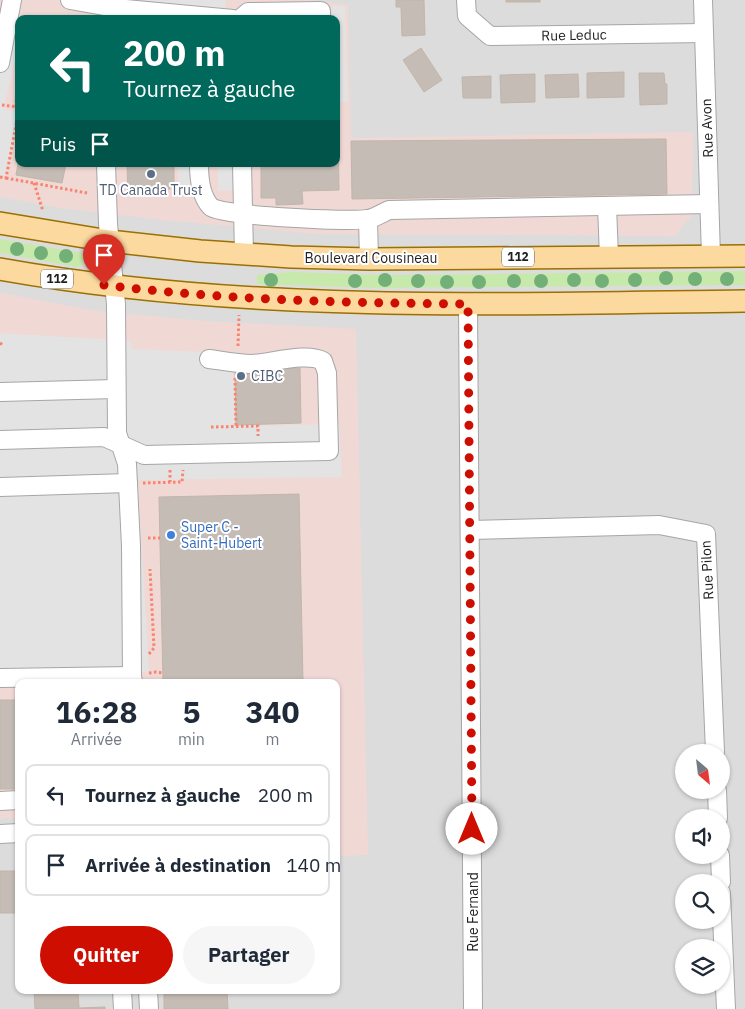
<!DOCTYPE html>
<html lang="fr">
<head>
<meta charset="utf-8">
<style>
	body { margin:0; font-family:"IBM Plex Sans",sans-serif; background:#f6f6f7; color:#1f2937; height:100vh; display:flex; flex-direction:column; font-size:19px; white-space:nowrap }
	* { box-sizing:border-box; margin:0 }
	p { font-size:16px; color:#747a83 }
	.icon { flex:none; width:28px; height:28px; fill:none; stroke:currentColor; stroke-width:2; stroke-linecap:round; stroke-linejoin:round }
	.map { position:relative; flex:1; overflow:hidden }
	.sheet { position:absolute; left:15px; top:679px; width:325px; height:315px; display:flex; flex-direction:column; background:#fff; border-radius:10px; box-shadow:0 1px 4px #0004 }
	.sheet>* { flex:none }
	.guide { position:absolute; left:15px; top:15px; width:325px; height:152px; border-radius:10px; box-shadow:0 1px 4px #0004; background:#00695c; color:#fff; overflow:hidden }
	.needle { width:32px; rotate:152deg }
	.tools { position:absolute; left:675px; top:744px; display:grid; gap:10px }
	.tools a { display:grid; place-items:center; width:55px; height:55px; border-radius:50%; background:#fff; box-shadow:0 1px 4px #0004; font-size:25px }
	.pin { position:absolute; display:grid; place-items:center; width:42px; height:42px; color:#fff; margin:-51px -21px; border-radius:50% 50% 50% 0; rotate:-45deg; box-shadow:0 0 5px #0007 }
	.pin .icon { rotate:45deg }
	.me { position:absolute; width:55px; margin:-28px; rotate:0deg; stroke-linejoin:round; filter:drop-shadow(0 0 4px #0008) }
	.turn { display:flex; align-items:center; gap:18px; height:105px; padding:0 25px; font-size:22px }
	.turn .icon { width:65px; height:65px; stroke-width:2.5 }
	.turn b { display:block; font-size:35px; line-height:42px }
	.then { display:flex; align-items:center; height:48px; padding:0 25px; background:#0003; gap:10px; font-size:19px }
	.eta { display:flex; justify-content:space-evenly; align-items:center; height:85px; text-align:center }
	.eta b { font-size:30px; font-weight:700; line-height:35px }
	.cta { display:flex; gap:10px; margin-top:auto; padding:10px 25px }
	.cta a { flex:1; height:58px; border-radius:30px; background:#cd0e01; color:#fff; font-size:20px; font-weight:700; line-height:58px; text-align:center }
	.cta a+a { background:#f6f6f7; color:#1f2937 }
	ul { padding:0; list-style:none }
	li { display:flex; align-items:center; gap:15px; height:62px; margin:0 10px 8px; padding:0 15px; border:2px solid #e0e1e3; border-radius:10px }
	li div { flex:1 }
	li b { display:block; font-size:19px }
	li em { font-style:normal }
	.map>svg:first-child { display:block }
	.residential { fill:#dddcdc; fill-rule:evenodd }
	.commercial { fill:#f0d8d5; fill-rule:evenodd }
	.grass { fill:#c7eaac }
	.parking { fill:#e3e3e3 }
	.building { fill:#c5bcb5; stroke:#c2b5a8 }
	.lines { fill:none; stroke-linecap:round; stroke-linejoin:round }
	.minor-casing { stroke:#a6a6a6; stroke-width:20 }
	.major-casing { stroke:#9a7001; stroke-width:24 }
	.path { stroke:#f9846e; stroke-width:3; stroke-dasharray:2.5 2.5; stroke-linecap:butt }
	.minor { stroke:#fff; stroke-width:18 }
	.major { stroke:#fbd99f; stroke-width:21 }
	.tree { fill:#73b077 }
	.route { stroke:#cd0e01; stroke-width:9; stroke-dasharray:0 16.2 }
	.service-dot { fill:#5c6f8a; stroke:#fff; stroke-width:2 }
	.shop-dot { fill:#3f7fe0; stroke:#fff; stroke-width:2 }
	.labels { text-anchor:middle; stroke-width:4; stroke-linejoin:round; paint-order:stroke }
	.shield { fill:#fff; stroke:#626262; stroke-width:1 }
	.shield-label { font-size:12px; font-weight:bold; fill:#1f1f1f }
	.street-label { font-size:14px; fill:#1f1f1f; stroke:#fff }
	.service-label { font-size:14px; fill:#4e5e75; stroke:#fff }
	.shop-label { font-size:14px; fill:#366cbe; stroke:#fff; text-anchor:start }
</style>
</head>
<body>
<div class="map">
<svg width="745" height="1009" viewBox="0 0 745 1009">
	<rect width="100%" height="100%" fill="#f0ede6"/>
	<path class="residential" d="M0,0H745V1009H0ZM19,19H336V164H19ZM19,682H336V990H19ZM684,752H721V790H684ZM684,818H721V855H684ZM684,882H721V920H684ZM684,948H721V985H684Z"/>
	<g class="commercial">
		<path d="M0,0H310L348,5L351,138L693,132L692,215L675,236L316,234L162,220L61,208L0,197ZM19,19H336V164H19Z"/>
		<path d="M0,293L97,311L205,321L356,329L368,855L336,856V682H19V818L0,819Z"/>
	</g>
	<g class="grass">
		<path d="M0,239L82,253L85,259L81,266L77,267L0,253Z"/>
		<path d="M745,271V285L375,288L257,284V275L292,272L389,275Z"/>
	</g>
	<g class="parking">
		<path d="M140,0H226L225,11Z"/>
		<path d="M332,6H345L348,102H336V19H332Z"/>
		<path d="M0,14L19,26V40L4,108L19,113V114L5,176L0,175Z"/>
		<path d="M178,164H194L195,186L178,187Z"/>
		<path d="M218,164H236L237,190L218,191Z"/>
		<path d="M0,333L131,341L132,349L232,353L236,426L339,424L342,477L138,480L149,672L0,677Z"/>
	</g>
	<g class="building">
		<path d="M396,0H424L425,35L402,36L401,7H396Z"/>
		<rect x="506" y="0" width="34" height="2"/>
		<path d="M421,48L442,80L424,92L403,60Z"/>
		<path d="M624,72V97L587,98V73Z"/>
		<path d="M639,73H664L665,84H667V104L640,105Z"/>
		<path d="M535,74V102L501,103L500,75Z"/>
		<path d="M578,74L579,97L546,98L545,75Z"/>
		<path d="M491,76V98H463L462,77Z"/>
		<path d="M336,126H338L339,190L302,191L303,204L276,205V198H261V164H336Z"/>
		<path d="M666,139L667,194L352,199L351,141Z"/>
		<path d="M19,158V164H66L62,183L16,175Z"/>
		<path d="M127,164H174V184H170V189H164V193L128,194Z"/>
		<path d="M300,368L301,423L236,425L235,370Z"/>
		<path d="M299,494L303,682H163L159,497Z"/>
		<rect x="0" y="700" width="19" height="89"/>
		<rect x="0" y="871" width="19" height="42"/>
		<path d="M34,990H78L79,1008L105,1007V1009H35Z"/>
		<path d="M164,990H227L228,1009H164Z"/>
	</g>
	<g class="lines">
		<g class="minor-casing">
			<g id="minor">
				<path d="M70,0L115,8L233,19"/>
				<path d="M466,0L467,16L490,36L704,33"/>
				<path d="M703,0L711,256"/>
				<path d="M240,19L248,12L321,11V19"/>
				<path d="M0,63L12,0"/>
				<path d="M106,164L108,224L116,304L117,433L127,464L131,546L132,676L133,682"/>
				<path d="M199,164C199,177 201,197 211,207C221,216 350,222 368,219C375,218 382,213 389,210L709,204"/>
				<path d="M242,164L244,254"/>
				<path d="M607,206L609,257"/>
				<path d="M368,219L369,259"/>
				<path d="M468,304L473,1009"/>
				<path d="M0,392L116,389"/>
				<path d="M0,440L104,437L144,455L329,451L327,373L323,361C306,352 272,363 252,364C238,364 223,361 209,359"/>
				<path d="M0,487L128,483"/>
				<path d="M470,530L659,525L706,534L715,752"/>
				<path d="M0,678L132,676"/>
				<path d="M717,790L718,818"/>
				<path d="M0,801L19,800"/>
				<path d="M0,834L19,833"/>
				<path d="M720,855L721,882"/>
				<path d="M721,893L726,1009"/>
				<path d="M122,990L123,1009"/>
				<path d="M148,990L149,1009"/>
			</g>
		</g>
		<g class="major-casing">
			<g id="major">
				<path d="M0,223L109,241L200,251L291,257L369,259L745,256"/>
				<path d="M0,269C246,313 496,304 745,301"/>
			</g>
		</g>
		<g class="path">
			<path d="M2,105L18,107"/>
			<path d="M16,107L17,82"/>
			<path d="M0,177L6,178L19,109"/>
			<path d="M6,178L87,193"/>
			<path d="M34,183L43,211"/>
			<path d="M0,343L3,345"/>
			<path d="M238,346L239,315"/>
			<path d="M235,378L236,427"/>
			<path d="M211,427L258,426V436"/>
			<path d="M170,470V482"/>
			<path d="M143,483L182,482L183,470"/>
			<path d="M148,538H160"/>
			<path d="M149,654L154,648L150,569"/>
			<path d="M149,673L156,672L163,673"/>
		</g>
		<use href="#minor" class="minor"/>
		<use href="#major" class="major"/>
	</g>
	<g class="tree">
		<circle cx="17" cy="249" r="7"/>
		<circle cx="41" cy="253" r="7"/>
		<circle cx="66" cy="256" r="7"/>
		<circle cx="666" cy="278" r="7"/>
		<circle cx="695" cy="279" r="7"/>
		<circle cx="727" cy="279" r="7"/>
		<circle cx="271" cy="280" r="7"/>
		<circle cx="385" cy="280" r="7"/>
		<circle cx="574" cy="280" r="7"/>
		<circle cx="635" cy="280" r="7"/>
		<circle cx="355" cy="281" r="7"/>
		<circle cx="418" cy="281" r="7"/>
		<circle cx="514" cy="281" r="7"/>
		<circle cx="541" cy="281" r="7"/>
		<circle cx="602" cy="281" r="7"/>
		<circle cx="447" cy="282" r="7"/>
		<circle cx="479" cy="282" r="7"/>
	</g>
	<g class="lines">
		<path class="route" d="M104,285C225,300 346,303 468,304L472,829"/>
	</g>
	<g class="service-dot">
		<circle cx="151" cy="174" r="5"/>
		<circle cx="241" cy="376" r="5"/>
	</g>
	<circle class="shop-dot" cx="171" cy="535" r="5"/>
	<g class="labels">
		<g class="shield">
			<rect x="502" y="247.5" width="32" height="19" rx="4"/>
			<rect x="41" y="269.5" width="32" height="19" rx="4"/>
		</g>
		<g class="shield-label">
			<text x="518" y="261">112</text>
			<text x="57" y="283">112</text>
		</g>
		<g class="street-label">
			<text transform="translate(574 35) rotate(-1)" y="5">Rue Leduc</text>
			<text transform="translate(707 128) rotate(-92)" y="5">Rue Avon</text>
			<text x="371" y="263">Boulevard Cousineau</text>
			<text transform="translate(707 570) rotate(-93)" y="5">Rue Pilon</text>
			<text transform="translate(473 912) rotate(-90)" y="5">Rue Fernand</text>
		</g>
		<g class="service-label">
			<text x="151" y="195">TD Canada Trust</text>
			<text x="251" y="381" text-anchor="start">CIBC</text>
		</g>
		<g class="shop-label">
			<text x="181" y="532">Super C -<tspan x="181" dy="16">Saint-Hubert</tspan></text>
		</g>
	</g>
</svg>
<div class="tools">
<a><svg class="needle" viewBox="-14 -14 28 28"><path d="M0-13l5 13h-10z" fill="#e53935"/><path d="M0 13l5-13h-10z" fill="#747a83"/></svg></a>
<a><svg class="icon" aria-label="sound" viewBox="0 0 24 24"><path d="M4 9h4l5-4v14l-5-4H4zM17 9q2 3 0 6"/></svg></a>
<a><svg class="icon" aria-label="search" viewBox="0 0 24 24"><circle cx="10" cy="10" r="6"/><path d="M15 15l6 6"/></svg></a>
<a><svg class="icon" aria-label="layers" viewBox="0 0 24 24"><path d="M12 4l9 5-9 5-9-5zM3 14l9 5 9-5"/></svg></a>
</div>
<div class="pin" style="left:104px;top:285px;background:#d93025"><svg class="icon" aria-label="arrive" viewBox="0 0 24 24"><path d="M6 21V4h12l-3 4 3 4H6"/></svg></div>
<svg class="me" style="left:472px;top:829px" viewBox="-20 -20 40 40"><circle r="19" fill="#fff"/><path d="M0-13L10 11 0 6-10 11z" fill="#cd0e01"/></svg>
<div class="guide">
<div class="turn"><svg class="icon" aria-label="left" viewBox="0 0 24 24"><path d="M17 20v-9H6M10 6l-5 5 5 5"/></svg><div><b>200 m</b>Tournez à gauche</div></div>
<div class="then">Puis<svg class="icon" aria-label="arrive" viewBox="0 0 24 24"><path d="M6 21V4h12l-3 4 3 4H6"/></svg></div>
</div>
<section class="sheet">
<div class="eta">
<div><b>16:28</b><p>Arrivée</p></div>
<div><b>5</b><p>min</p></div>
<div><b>340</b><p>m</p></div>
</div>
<ul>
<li><svg class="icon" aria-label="left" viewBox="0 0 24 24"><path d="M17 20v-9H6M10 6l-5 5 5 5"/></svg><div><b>Tournez à gauche</b></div><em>200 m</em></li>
<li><svg class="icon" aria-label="arrive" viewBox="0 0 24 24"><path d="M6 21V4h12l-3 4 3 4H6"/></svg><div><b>Arrivée à destination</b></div><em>140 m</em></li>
</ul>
<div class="cta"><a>Quitter</a><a>Partager</a></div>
</section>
</div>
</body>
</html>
